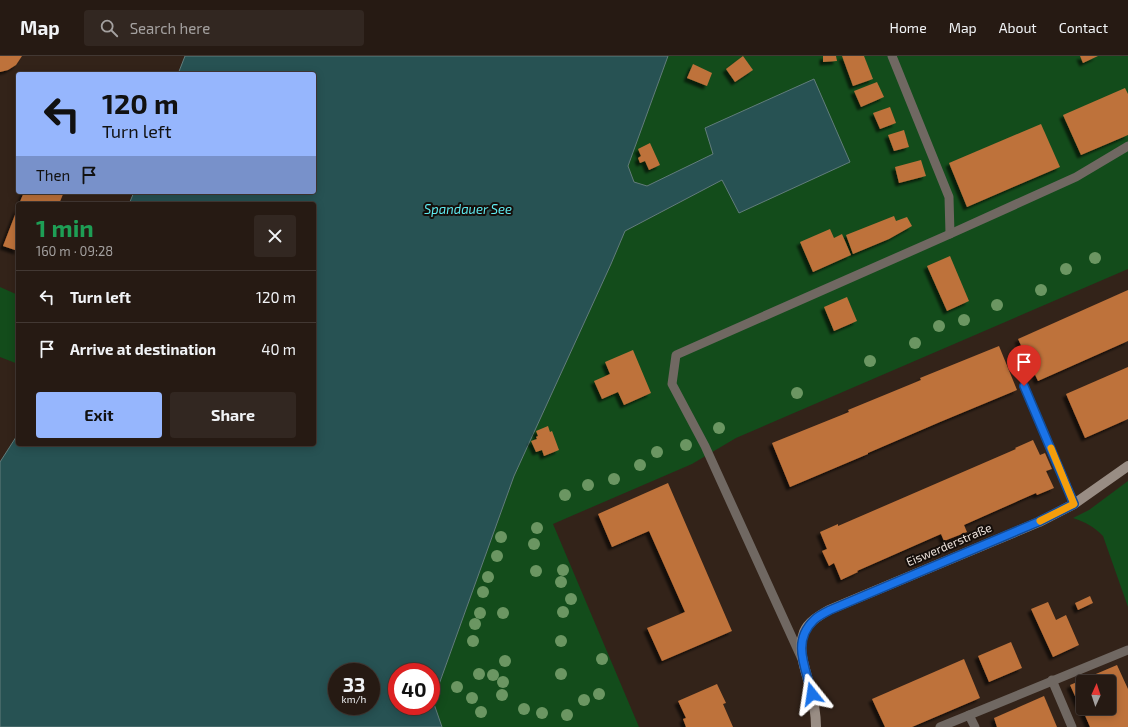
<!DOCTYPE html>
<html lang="en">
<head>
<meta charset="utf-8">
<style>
	body { margin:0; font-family:"Exo 2",sans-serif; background:#322721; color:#f1f3f6; height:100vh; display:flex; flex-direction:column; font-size:15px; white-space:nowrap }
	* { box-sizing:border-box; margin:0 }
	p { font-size:13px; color:#a4a1a0 }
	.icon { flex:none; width:22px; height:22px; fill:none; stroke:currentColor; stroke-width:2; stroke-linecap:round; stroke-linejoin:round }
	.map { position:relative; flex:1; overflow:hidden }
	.side { position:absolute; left:16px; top:146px; width:300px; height:244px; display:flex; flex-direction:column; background:#261a13; border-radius:4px; box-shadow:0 2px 10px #0003,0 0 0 1px #423833 }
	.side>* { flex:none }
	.banner { position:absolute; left:16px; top:16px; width:300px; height:122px; border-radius:4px; box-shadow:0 2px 10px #0003,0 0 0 1px #423833; background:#96b6fd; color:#111; overflow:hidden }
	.needle { width:26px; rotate:3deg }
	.tools { position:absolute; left:1076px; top:619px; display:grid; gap:8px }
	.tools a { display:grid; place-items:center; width:40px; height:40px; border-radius:4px; background:#261a13; box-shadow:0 2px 10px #0003,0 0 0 1px #423833; font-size:20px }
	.speed { position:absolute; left:328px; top:607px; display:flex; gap:8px; font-size:20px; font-weight:700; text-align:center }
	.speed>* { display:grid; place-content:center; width:52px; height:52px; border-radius:50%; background:#261a13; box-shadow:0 2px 10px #0003,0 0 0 1px #423833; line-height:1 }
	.speed small { font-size:10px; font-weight:400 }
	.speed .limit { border:6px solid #d22; background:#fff; color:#111 }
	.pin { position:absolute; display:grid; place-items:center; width:34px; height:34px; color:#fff; margin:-41px -17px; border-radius:50% 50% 50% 0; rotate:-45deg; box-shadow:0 0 4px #0007 }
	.pin .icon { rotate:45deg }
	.me { position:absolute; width:44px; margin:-22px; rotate:345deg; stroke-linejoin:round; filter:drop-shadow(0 0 3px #0008) }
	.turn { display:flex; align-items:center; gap:14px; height:84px; padding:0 20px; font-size:18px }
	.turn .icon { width:52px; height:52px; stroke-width:2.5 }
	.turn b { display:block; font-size:28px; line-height:34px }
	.then { display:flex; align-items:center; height:38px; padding:0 20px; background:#0003; gap:8px; font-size:15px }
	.round { display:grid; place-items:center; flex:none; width:42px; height:42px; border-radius:4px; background:#322721 }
	.overview { display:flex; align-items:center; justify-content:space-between; height:68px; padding:0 20px }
	h1 { font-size:24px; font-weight:700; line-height:30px; color:#1e9e55 }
	.primary-button { display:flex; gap:8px; margin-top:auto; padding:8px 20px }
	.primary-button a { flex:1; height:46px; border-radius:4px; background:#96b6fd; color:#111; font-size:16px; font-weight:700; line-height:46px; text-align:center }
	.primary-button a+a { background:#322721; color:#f1f3f6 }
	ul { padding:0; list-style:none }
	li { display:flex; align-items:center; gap:12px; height:52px; padding:0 20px; border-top:1px solid #423833 }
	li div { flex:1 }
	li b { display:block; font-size:15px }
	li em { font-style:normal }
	header { display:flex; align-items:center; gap:24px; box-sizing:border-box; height:56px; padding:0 20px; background:#261a13; border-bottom:1px solid #423833 }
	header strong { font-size:19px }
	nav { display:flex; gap:22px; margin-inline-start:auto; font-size:14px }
	.search { width:280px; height:36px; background:#322721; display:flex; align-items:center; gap:10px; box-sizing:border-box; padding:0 14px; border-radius:4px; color:#a4a1a0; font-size:15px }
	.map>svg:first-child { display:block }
	.green { fill:#134c1b }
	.water { fill:#275253; stroke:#627d7c; fill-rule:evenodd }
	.building { fill:#be723b; fill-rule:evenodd; filter:url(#shadow) }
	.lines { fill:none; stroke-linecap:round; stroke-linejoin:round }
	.lane { stroke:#706862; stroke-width:9 }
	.secondary { stroke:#998d84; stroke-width:10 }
	.tree { fill:#6b9662 }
	.route-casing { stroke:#114b97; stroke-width:10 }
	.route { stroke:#1a73e8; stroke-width:7 }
	.slow { stroke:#f59e0b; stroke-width:7 }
	.labels { text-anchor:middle; stroke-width:4; stroke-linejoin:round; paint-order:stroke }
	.street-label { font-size:12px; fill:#ede2db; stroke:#150e0a }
	.water-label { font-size:13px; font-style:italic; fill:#5fe9ef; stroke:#150e0a }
</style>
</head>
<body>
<header>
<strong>Map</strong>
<div class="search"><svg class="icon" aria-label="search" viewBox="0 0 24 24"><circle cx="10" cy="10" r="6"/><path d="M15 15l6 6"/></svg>Search here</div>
<nav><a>Home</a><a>Map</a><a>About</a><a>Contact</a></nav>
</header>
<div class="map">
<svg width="1128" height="671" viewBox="0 0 1128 671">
	<defs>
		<filter id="shadow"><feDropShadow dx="-3.5" dy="3.5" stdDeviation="1" flood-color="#0009"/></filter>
	</defs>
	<rect width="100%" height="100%" fill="#332319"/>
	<g class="green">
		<path d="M668,0H1128V213L736,382L692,408L576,458L553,468L639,671H442L433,645L514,420L611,208L625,175L722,124L739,156L705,72L714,98L647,130L634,126L628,110Z"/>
		<path d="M0,231L18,239V308L0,301Z"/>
		<path d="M1128,425V551L1103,480C1093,470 1087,467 1073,462L1089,454Z"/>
	</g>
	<path class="water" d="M185,0H668L628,110L634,126L647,130L713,98L705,72L814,23L850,106L739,157L722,124L625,175L611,208L514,420L433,645L442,671H0V406L18,378V388H314V148H129L134,136H314V18H178ZM337,616H371V650H337ZM397,616H431V650H397Z"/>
	<g class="building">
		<path d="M0,0H22L16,9L8,14L0,16Z"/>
		<path d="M743,0L753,14L735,26L726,13Z"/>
		<path d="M823,0H836L837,5L823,6Z"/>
		<path d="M842,0H864L873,23L853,30Z"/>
		<path d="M1080,0H1098L1083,7Z"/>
		<path d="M693,8L712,17L707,30L687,22Z"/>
		<path d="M877,26L884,41L861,51L854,35Z"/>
		<path d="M1125,32L1128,38V79L1081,99L1063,59Z"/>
		<path d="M890,51L896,67L880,73L873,57Z"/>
		<path d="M1041,68L1060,111L967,151L949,107Z"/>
		<path d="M904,74L909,91L894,95L888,79Z"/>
		<path d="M650,87L660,109L649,114L645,105L640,107L638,102L641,100L638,93Z"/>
		<path d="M921,104L926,120L899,127L895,111Z"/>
		<path d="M24,136H64L59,148H19Z"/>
		<path d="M18,151V195L3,190Z"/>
		<path d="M894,160L896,165L907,161L912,170L889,183L853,198L846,179Z"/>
		<path d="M830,173L834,182L842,178L851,199L813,216L800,186Z"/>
		<path d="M950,200L969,245L947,255L927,210Z"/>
		<path d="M1128,234V285L1038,325L1018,283Z"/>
		<path d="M847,241L857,265L834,275L824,251Z"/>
		<path d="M999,290L1017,334L940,366L868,397V398L790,431L772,387L849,356L848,354L921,324L920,322Z"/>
		<path d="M633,294L651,337L624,349L618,336L602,343L594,325L610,318L605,306Z"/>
		<path d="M1128,311V363L1085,382L1066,338Z"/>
		<path d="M548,370L550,376L552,375L559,394L544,400L542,394L536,396L531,385L537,383L536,381L538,380L536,375Z"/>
		<path d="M1033,384L1040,399L1045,397L1052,413L1046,415L1054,432L1037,439L1036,437L964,469L967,476L944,485L941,478L857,515L858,516L841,524L834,507L829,510L822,495L827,493L820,476L838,468V470L1016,393L1015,392Z"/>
		<path d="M668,427L732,575L662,605L647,572L685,556L649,475L612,491L598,458Z"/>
		<path d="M1090,540L1093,547L1078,554L1075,547Z"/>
		<path d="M1048,546L1056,564L1066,559L1079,589L1053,601L1031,553Z"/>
		<path d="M1011,586L1022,612L989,626L978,600Z"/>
		<path d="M964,603L980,642L912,671H885L872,643Z"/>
		<path d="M1117,609L1128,633V671H1090L1081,650L1080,651L1070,629ZM1083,626H1109V652H1083Z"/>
		<path d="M717,628L726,647L723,648L733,671H686L683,663L686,662L678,645Z"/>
		<path d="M1044,640L1057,671H997L994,662Z"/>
	</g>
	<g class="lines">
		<g class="lane">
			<path d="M892,0L949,141L950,178"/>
			<path d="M1024,330L1074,448"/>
			<path d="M801,601L705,390L672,328L676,299L950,178L1076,121L1128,90"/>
			<path d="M1052,624L1072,671"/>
			<path d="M969,659L975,671"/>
			<path d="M940,671L1128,594"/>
		</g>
		<path class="secondary" d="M816,671C816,656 813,642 809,628C805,611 797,594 804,576C808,566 820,559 829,554L1039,466L1074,448L1128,410"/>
	</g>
	<g class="tree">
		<circle cx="1095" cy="202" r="6"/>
		<circle cx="1066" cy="213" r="6"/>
		<circle cx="1041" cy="234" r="6"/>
		<circle cx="997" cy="249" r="6"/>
		<circle cx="964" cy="264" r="6"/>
		<circle cx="939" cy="270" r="6"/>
		<circle cx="915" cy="287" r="6"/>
		<circle cx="870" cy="305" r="6"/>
		<circle cx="797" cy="337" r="6"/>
		<circle cx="719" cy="372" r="6"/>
		<circle cx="686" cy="389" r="6"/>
		<circle cx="657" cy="396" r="6"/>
		<circle cx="640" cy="409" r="6"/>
		<circle cx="614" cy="423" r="6"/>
		<circle cx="588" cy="429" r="6"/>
		<circle cx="565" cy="439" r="6"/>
		<circle cx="537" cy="472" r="6"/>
		<circle cx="501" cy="481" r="6"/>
		<circle cx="534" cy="488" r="6"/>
		<circle cx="497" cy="500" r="6"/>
		<circle cx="563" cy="514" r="6"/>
		<circle cx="536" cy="515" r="6"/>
		<circle cx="488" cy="521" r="6"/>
		<circle cx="561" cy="526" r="6"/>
		<circle cx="483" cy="536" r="6"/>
		<circle cx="571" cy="543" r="6"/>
		<circle cx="563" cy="556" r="6"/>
		<circle cx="480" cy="557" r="6"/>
		<circle cx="503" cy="557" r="6"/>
		<circle cx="475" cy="568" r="6"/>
		<circle cx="473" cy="585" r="6"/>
		<circle cx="561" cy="585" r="6"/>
		<circle cx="602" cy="603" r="6"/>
		<circle cx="505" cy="605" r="6"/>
		<circle cx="479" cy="618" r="6"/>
		<circle cx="561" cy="618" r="6"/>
		<circle cx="493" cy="619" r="6"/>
		<circle cx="503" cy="626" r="6"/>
		<circle cx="457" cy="631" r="6"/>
		<circle cx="599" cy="638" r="6"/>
		<circle cx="502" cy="639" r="6"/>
		<circle cx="472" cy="642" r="6"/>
		<circle cx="584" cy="644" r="6"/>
		<circle cx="524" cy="653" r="6"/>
		<circle cx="481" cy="656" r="6"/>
		<circle cx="542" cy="657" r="6"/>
		<circle cx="567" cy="659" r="6"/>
	</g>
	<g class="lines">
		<g class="route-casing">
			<path id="route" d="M812,638C806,612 791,586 814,564C818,560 824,557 830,554L1038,466L1074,448L1024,330"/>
		</g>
		<use href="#route" class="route"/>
		<path class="slow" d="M1040,465L1074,448L1051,392"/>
	</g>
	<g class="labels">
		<g class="street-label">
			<text transform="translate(949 489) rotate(-23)" y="4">Eiswerderstraße</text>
		</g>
		<g class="water-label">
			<text x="468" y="158">Spandauer See</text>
		</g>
	</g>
</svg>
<div class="tools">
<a><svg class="needle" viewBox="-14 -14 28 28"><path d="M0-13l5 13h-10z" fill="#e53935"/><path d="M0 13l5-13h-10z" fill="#a4a1a0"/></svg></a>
</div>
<div class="speed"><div>33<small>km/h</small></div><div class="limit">40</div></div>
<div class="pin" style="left:1024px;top:330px;background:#d93025"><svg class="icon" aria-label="arrive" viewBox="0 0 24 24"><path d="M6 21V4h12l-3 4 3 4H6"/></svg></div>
<svg class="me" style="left:812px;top:638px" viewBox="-20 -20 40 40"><path d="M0-17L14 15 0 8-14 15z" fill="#1a73e8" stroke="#fff" stroke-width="4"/></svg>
<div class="banner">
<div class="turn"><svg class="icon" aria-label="left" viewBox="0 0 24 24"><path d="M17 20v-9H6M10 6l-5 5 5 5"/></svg><div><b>120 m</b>Turn left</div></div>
<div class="then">Then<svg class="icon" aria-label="arrive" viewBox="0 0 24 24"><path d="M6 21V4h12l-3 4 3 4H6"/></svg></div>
</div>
<section class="side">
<div class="overview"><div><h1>1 min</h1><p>160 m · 09:28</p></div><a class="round"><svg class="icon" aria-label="close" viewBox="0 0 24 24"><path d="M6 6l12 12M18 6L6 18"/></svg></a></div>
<ul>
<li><svg class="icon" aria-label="left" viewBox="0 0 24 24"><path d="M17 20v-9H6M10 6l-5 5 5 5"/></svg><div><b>Turn left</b></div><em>120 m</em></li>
<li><svg class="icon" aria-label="arrive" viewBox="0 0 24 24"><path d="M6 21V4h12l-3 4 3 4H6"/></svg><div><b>Arrive at destination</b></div><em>40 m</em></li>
</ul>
<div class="primary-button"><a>Exit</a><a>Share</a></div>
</section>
</div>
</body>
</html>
